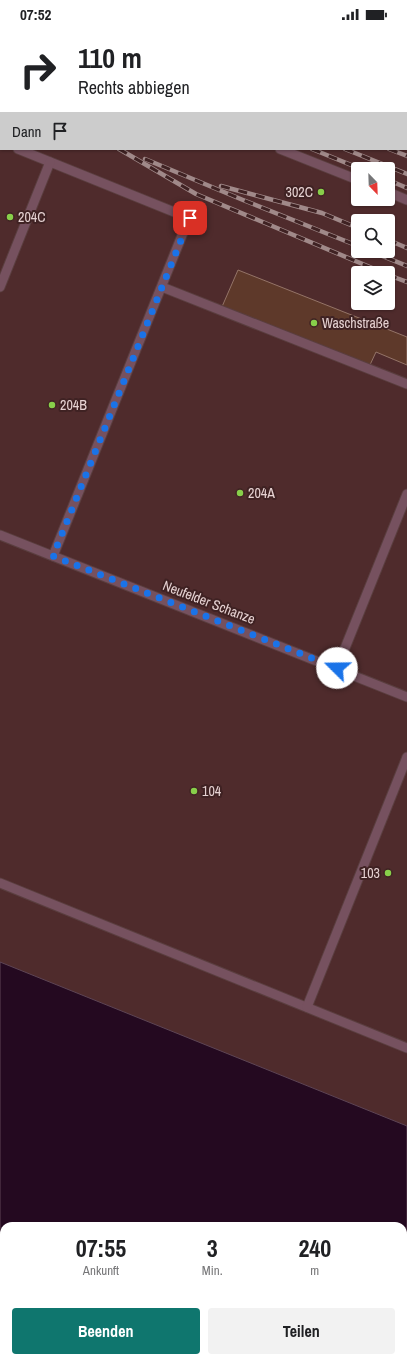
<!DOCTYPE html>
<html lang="de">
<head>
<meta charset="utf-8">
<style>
	body { margin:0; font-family:"Archivo Narrow",sans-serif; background:#f2f2f2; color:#202124; height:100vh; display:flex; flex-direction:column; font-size:15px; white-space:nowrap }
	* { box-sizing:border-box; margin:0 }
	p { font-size:13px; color:#757577 }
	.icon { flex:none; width:22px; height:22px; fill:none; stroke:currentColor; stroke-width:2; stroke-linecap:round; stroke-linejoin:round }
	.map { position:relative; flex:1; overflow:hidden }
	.sheet { position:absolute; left:0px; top:1194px; width:407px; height:140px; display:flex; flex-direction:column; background:#fff; border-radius:12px 12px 0 0; box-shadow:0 1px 3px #0004 }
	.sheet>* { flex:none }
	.banner { position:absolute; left:0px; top:0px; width:407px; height:122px; box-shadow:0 1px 3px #0004; background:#fff; color:#202124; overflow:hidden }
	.needle { width:26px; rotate:157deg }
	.buttons { position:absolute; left:351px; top:134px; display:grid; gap:8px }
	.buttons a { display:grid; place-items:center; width:44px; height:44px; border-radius:4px; background:#fff; box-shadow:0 1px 3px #0004; font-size:20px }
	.pin { position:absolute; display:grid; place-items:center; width:34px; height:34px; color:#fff; margin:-17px; border-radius:8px; box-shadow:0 2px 6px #0006 }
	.me { position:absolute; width:44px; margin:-22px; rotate:292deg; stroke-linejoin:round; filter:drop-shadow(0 0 3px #0008) }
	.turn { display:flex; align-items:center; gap:14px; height:84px; padding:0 12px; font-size:18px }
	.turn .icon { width:52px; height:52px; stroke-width:2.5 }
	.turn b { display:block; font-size:28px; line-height:34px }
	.then { display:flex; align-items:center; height:38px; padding:0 12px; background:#0003; gap:8px; font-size:15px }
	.eta { display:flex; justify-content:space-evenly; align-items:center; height:68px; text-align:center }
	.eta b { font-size:24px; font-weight:800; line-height:28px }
	.cta { display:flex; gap:8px; margin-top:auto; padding:8px 12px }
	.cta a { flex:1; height:46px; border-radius:4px; background:#0f766e; color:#fff; font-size:16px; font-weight:800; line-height:46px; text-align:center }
	.cta a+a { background:#f2f2f2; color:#202124 }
	.status { display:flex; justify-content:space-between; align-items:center; height:28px; padding:0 20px; background:#fff; direction:ltr }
	.status svg { height:11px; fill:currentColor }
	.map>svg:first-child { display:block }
	.built { fill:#4f2b2c; fill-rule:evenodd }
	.water { fill:#240920; stroke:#5e4555; fill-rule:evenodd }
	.building { fill:#5e392a; stroke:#947468 }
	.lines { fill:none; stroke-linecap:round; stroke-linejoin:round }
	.lane-casing { stroke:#5a3e3f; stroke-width:11 }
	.lane { stroke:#76515f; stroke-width:9 }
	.rail-casing { stroke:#a08989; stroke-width:4.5 }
	.rail { stroke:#3f2223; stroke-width:3; stroke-dasharray:9; stroke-linecap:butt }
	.route { stroke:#1a73e8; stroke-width:7; stroke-dasharray:0 12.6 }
	.poi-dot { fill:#88cf4a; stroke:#3f2223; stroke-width:1.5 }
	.labels { text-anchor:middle; stroke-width:4; stroke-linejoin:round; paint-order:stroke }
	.poi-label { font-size:14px; fill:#e6d2d2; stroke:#3f2223; text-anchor:start }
	.street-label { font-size:14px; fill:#e6d2d2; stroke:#3f2223 }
</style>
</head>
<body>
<div class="status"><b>07:52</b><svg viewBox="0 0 49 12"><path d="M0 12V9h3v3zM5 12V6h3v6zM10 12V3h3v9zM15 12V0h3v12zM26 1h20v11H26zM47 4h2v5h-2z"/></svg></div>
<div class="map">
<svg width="407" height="1334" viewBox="0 0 407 1334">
	<rect width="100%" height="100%" fill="#3f2223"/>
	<path class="built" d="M0,0H407V1098L0,934ZM1,1H406V121H1ZM358,141H388V171H358ZM358,193H388V223H358ZM358,245H388V275H358Z"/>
	<path class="water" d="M0,934L407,1098V1334H0ZM4,1198H403V1330H4Z"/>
	<path class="building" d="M238,242L407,309V337L376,324L369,339L221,281Z"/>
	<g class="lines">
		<g class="lane-casing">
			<g id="lane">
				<path d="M168,0L170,1"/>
				<path d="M188,1V0"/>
				<path d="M289,1V0"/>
				<path d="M0,26L1,27"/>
				<path d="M406,92H407"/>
				<path d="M0,114H1"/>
				<path d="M18,121L189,190L53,528"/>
				<path d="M280,121L358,152"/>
				<path d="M388,164L407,172"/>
				<path d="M0,259L50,134"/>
				<path d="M162,259L407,356"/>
				<path d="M0,507L407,669"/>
				<path d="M337,640L407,466"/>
				<path d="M0,855L407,1020"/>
				<path d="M307,979L407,729"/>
			</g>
		</g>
		<use href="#lane" class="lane"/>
		<g class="rail-casing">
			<g id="rail">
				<path d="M66,0L67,1"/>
				<path d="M97,0L99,1"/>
				<path d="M125,0L127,1"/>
				<path d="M0,39H1"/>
				<path d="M406,114H407"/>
				<path d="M119,121L196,166L384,245"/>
				<path d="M312,121L361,141"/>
				<path d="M345,121L407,146"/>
				<path d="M389,121L407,128"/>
				<path d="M145,131L243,172L358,218"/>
				<path d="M388,152L407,160"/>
				<path d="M221,158L322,185L358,200"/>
				<path d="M388,212L407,220"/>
				<path d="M370,223L407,238"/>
				<path d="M388,247L407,254"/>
			</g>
		</g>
		<use href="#rail" class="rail"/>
	</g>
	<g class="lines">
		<path class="route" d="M190,190L53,528L337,640"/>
	</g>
	<g class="poi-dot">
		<circle cx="321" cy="164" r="4"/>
		<circle cx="10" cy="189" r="4"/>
		<circle cx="314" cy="295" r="4"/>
		<circle cx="52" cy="377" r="4"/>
		<circle cx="240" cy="465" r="4"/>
		<circle cx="194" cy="763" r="4"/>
		<circle cx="388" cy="845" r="4"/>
	</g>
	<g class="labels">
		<g class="poi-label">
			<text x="313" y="169" text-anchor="end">302C</text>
			<text x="18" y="194">204C</text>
			<text x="322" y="300">Waschstraße</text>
			<text x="60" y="382">204B</text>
			<text x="248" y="470">204A</text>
			<text x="202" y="768">104</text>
			<text x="380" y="850" text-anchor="end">103</text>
		</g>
		<g class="street-label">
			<text transform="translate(209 574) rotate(21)" y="5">Neufelder Schanze</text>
		</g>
	</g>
</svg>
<div class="buttons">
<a><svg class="needle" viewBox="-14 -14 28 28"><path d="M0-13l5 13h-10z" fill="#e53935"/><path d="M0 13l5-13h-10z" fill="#757577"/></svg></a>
<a><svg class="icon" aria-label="search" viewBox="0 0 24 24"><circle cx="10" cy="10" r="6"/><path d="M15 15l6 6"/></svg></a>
<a><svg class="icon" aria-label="layers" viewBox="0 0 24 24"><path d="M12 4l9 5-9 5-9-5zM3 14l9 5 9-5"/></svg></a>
</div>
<div class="pin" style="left:190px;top:190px;background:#d93025"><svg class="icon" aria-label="arrive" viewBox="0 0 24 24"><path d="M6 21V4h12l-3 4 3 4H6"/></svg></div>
<svg class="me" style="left:337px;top:640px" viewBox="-20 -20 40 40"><circle r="19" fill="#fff"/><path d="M0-13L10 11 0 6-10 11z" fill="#1a73e8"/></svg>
<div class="banner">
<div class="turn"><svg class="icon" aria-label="right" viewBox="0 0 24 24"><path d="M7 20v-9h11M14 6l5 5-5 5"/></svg><div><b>110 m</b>Rechts abbiegen</div></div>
<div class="then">Dann<svg class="icon" aria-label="arrive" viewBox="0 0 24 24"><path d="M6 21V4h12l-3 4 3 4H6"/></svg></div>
</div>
<section class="sheet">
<div class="eta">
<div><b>07:55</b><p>Ankunft</p></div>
<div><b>3</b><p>Min.</p></div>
<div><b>240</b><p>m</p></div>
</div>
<div class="cta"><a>Beenden</a><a>Teilen</a></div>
</section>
</div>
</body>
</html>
